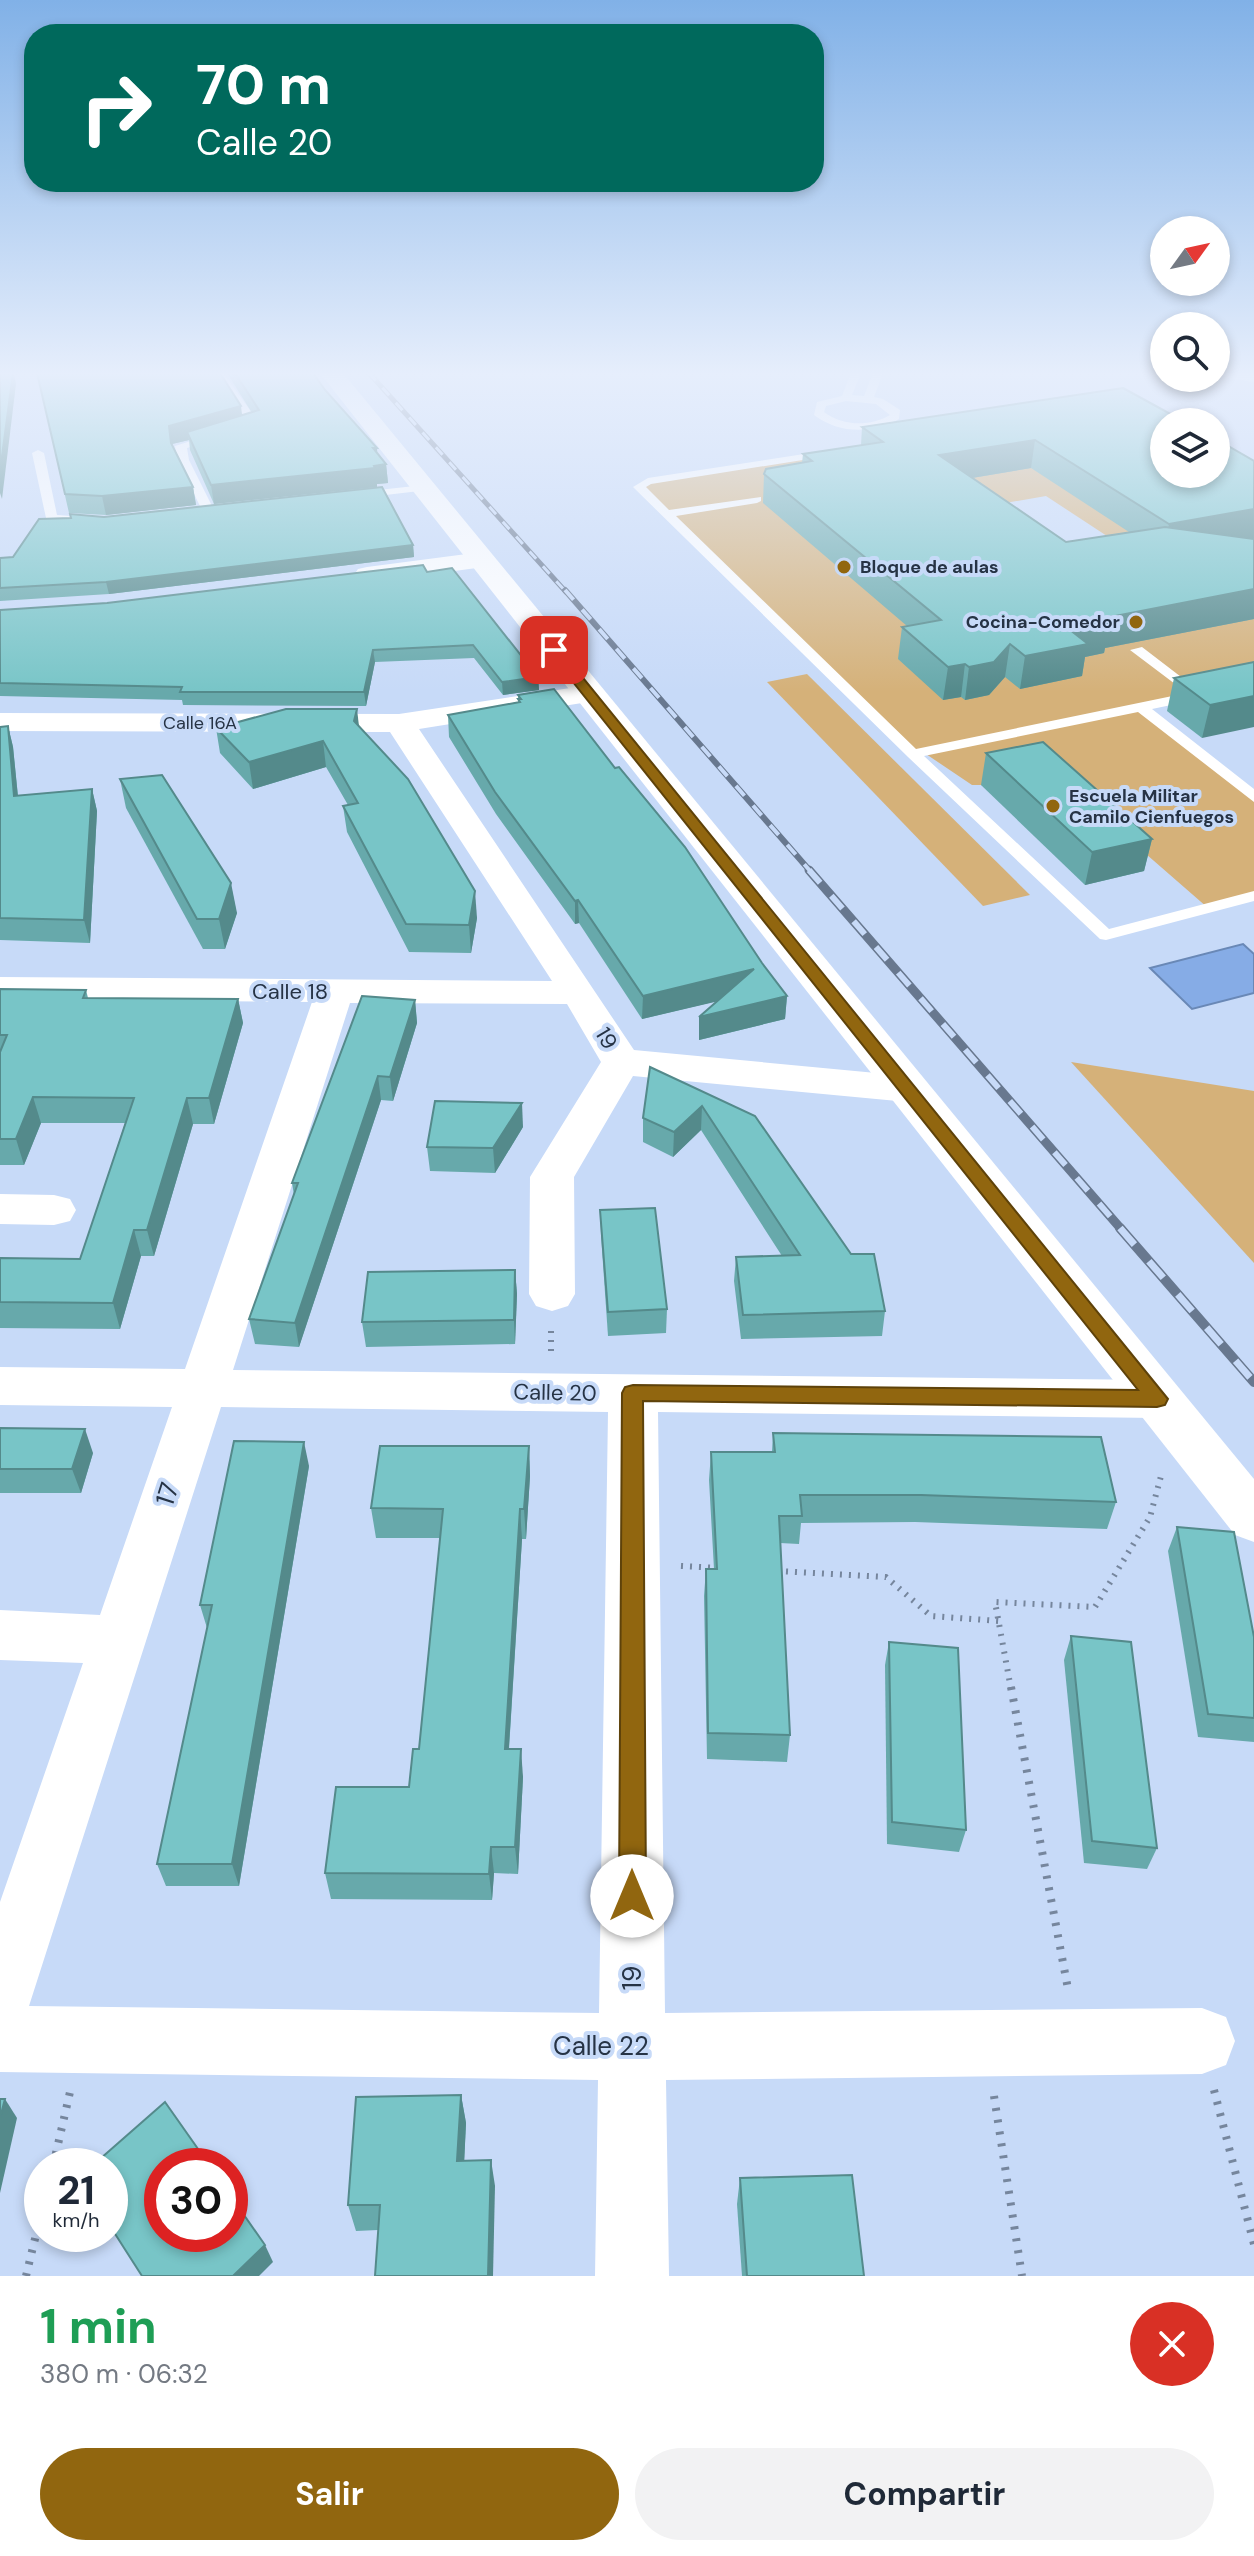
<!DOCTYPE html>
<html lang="es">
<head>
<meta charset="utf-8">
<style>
	body { margin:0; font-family:"DM Sans",sans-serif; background:#f2f2f3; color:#1f2937; height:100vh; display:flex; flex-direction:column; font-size:30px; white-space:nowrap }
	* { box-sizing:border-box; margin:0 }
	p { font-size:26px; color:#747a83 }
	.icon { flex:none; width:44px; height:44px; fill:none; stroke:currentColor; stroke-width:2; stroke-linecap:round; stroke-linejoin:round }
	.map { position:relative; height:2276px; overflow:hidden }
	.panel { display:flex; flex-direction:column; background:#fff; flex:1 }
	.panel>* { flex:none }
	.hud { position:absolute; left:24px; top:24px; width:800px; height:168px; border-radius:32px; box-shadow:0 4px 12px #0003; background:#00695c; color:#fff; overflow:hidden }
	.needle { width:52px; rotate:57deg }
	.buttons { position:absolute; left:1150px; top:216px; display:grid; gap:16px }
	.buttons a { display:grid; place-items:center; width:80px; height:80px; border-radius:50%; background:#fff; box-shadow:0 4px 12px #0003; font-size:40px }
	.speed { position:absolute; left:24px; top:2148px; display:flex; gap:16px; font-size:40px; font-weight:700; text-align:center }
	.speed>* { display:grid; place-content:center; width:104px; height:104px; border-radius:50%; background:#fff; box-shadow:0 4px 12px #0003; line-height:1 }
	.speed small { font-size:20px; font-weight:400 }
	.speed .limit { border:12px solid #d22; background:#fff; color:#111 }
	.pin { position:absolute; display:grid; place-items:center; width:68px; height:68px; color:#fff; margin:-34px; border-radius:16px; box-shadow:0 4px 12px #0006 }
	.me { position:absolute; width:88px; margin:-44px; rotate:0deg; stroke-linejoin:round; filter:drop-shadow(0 0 6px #0008) }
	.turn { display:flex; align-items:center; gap:28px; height:168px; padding:0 40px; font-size:36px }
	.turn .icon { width:104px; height:104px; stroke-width:2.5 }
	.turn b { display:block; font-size:56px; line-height:68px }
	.round { display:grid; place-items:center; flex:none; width:84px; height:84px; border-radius:42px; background:#f2f2f3 }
	.head { display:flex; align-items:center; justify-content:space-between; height:136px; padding:0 40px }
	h1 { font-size:48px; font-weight:700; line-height:60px; color:#1e9e55 }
	.button { display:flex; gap:16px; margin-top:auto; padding:16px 40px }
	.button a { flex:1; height:92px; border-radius:48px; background:#91660f; color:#fff; font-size:32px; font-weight:700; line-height:92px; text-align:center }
	.button a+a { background:#f2f2f3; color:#1f2937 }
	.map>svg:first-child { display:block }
	.green { fill:#d5b179; fill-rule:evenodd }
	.water { fill:#86ace6; stroke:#6988b6; stroke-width:2 }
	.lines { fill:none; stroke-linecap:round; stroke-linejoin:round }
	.path-far1 { stroke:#76869d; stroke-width:6; stroke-dasharray:2 7; stroke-linecap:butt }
	.path { stroke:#76869d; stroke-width:8; stroke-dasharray:3 9; stroke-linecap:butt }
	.service { fill:#fff; fill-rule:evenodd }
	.minor { fill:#fff; fill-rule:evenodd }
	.tertiary { fill:#fff; fill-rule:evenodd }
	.secondary { fill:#fff; fill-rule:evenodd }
	.rail-far3-casing { stroke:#68788f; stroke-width:5 }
	.rail-far2-casing { stroke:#68788f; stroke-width:6 }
	.rail-far1-casing { stroke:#68788f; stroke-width:9 }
	.rail-casing { stroke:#68788f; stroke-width:10 }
	.rail-far3 { stroke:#c7daf8; stroke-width:3; stroke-dasharray:10; stroke-linecap:butt }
	.rail-far2 { stroke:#c7daf8; stroke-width:4; stroke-dasharray:13; stroke-linecap:butt }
	.rail-far1 { stroke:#c7daf8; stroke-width:6; stroke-dasharray:17; stroke-linecap:butt }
	.rail { stroke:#c7daf8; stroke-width:7; stroke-dasharray:22; stroke-linecap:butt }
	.wall { fill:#67a9ab; fill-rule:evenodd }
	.shaded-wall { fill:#548a8b }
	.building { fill:#78c5c7; stroke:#548a8b; stroke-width:2 }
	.route { fill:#91660f; stroke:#5e420a; stroke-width:2 }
	.poi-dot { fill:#91660f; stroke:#c7daf8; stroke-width:3 }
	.labels { text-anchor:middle; stroke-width:8; stroke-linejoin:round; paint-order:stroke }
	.far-poi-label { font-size:18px; font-weight:bold; fill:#263345; stroke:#c7daf8; text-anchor:start }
	.far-street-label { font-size:18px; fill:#263345; stroke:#c7daf8 }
	.street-label { font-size:22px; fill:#263345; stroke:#c7daf8 }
	.near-street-label { font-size:26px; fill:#263345; stroke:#c7daf8 }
</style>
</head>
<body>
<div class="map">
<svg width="1254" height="2276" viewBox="0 0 1254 2276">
	<rect width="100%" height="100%" fill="#c7daf8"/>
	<g class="green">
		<path d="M1129,407L1164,422V474H1216L1254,469V684L1141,707L1254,797V896L1208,908L1146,854L981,785H972L923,752L911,757L639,487L648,481ZM1046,496L1110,538L1044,551L982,507Z"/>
		<path d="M807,674L1030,895L983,906L767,682Z"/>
		<path d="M1071,1062L1254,1091V1263Z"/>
	</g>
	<path class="water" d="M1243,944L1254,954V993L1192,1009L1150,968Z"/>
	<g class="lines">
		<g class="path-far1">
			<path d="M551,1331V1353"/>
			<path d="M681,1566L719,1568"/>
			<path d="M777,1571L886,1577L931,1616L999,1621"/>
			<path d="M1011,1689L995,1602L1095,1607L1150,1517L1161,1476"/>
		</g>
		<g class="path">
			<path d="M1011,1687L1068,1989"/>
			<path d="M1214,2090L1254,2244"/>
			<path d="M994,2096L1022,2276"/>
			<path d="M53,2166L70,2092"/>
			<path d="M26,2276L42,2210"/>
		</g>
		<g class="service">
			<path d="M851,373H861L852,395L864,396L873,373H883L874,397L883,399L900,410L899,419C872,434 839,434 814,415L817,402L842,396ZM846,401L876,404L890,415C869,427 843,426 824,412L826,406Z"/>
			<path d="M216,374H224L257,420L258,429L240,432V428L248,425L247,420L215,376Z"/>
			<path d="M213,434L218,437L217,439L187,448L189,460L214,510L208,514L202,510L177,460L175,446Z"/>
			<path d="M38,450L44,453L57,515L85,517V523L52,522L46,518L32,453Z"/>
			<path d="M830,450L836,453L834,455L651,484L646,487L669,510L761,497V501L757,503L676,516L916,749L1187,693L1130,650L1142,647L1202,693L1200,699L1152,709L1254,789V802L1138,712L924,756L1109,929L1254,891V901L1106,940L1100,939L908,757L633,487L648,478Z"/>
			<path d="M424,485L430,488L428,490L360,498L354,495L360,492Z"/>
		</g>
		<g class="minor">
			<path d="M482,552L491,554L495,560L491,566L367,583L358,581L354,575L358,569L367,567Z"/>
			<path d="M590,685L601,688L605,694L601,700L419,729L634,1050L908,1076L922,1080L928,1089L922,1098L908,1102L633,1076L574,1177L575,1294L568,1306L552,1311L536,1306L529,1294L530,1177L601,1062L567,1004L350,1003L233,1370L1157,1380L1174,1385L1182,1399L1174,1413L1157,1418L658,1412L665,2013L1202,2008L1226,2017L1235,2041L1226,2065L1202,2074L666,2080L669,2276H595L598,2080L0,2072V1902L83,1663L0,1660V1610L100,1615L172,1407L0,1405V1367L185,1369L312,1002L0,999V977L552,981L390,732L0,731V713L399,714ZM221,1407L608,1412L599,2013L29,2006Z"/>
			<path d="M0,1194L54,1195L70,1199L76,1210L70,1221L54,1225L0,1224Z"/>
		</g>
		<path class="tertiary" d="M320,373H343L1254,1479V1542L1235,1535Z"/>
		<path class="secondary" d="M1223,373H1254V382L1226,378Z"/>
		<g class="rail-far3-casing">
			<path id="rail-far3" d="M369,373L566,592"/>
		</g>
		<g class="rail-far2-casing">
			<path id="rail-far2" d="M565,590L811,872"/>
		</g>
		<g class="rail-far1-casing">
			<path id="rail-far1" d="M809,870L1122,1230"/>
		</g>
		<g class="rail-casing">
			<path id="rail" d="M1120,1228L1254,1382"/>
		</g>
		<use href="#rail-far3" class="rail-far3"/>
		<use href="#rail-far2" class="rail-far2"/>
		<use href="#rail-far1" class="rail-far1"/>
		<use href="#rail" class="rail"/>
	</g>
	<g class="wall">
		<path d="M37,373L242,415L252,413L227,373H313L325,390L377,448V454L386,464L388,483L377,484V487L214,504L190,450L189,440L172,444L173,446L193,487L196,505L106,515L69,513Z"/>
		<path d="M1123,388L1250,539H1254V619L1105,648L1104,653L1085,657L1082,676L1020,689L1005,677L989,695L965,700L961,697L943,700L898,659L902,627L907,626L763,503L764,474L802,463L803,454L861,445L862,427ZM1031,468L1129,532L1066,542L972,478Z"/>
		<path d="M413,545L414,557L109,594L0,601V558Z"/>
		<path d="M427,572L538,677L539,690L503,695L474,658L375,662L366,706L183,705L182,700L0,696V610L107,603Z"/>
		<path d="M1254,662L1202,738L1167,711L1174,678Z"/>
		<path d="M518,695L762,963L787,996L785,1019L699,1040L717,1001L642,1019L579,923L575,924L496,814L449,737L448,715L518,702Z"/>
		<path d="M8,726L13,747L18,796L92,789L97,811L90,943L0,940V727Z"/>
		<path d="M358,726L477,918L471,953L409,952L347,832L343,806L348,805L326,767L253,789L220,753L216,728Z"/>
		<path d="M986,753L1152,839L1144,871L1085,885L981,785Z"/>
		<path d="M120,779L237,913L225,949H203L126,808Z"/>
		<path d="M0,989L86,990L88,998L238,999L243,1023L214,1124H193L154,1256H141L120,1329L0,1328V1258L80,1259L125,1123H41L24,1165H0Z"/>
		<path d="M415,1000L417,1023L393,1101L381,1100L299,1347L255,1344L249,1319L294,1195L292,1183Z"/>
		<path d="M650,1067L755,1116L885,1311L882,1336L741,1339L734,1281L736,1257L782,1256L701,1130L673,1157L643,1142V1118Z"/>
		<path d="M523,1127L495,1173L430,1171L427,1147Z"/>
		<path d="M600,1210L667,1309L666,1333L608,1336L601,1235Z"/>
		<path d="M515,1270L517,1294L515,1344L366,1347L362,1322Z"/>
		<path d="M0,1428L93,1453L81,1493H0Z"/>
		<path d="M773,1433L1116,1502L1107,1529L915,1522L801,1523L799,1544L780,1543L790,1735L787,1762L707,1759L704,1596L706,1569H714L709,1480L711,1452H772Z"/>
		<path d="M529,1446L530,1476L526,1539H522L509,1749L523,1777L518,1874L494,1873L492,1900L331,1899L325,1873L409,1787L419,1749L440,1538H376L371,1508Z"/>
		<path d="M309,1466L239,1886H166L157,1864L207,1628L200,1605Z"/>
		<path d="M1177,1527L1254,1637V1742L1198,1737L1168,1551Z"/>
		<path d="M1071,1636L1157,1848L1147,1869L1084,1863L1064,1660Z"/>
		<path d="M889,1642L966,1830L959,1852L887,1844L885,1665Z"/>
		<path d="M461,2095L466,2123L464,2161L495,2186L378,2230L356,2231L348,2205Z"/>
		<path d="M740,2178L864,2276H742L737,2204Z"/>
	</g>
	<g class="shaded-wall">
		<path d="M7,373H14L16,384L2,499L0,493V471Z"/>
		<path d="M241,406L243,423L187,432L189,440L172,444L174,461L169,426Z"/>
		<path d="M1035,440L1031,468L936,484L939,455Z"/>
		<path d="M377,448L378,465L386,464L388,483L377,484V487L214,504L211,485Z"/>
		<path d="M193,487L196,505L106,515L102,496Z"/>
		<path d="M1254,509V538L1163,555L1169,524Z"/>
		<path d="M413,545L414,557L109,594L106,582Z"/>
		<path d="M1254,589V619L1105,648L1104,653L1085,657L1082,676L1020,689L1025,656L1069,629L1105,618Z"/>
		<path d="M1010,644L1005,677L989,695L965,700L969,667Z"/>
		<path d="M373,650L375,662L366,706L364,692Z"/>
		<path d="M965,664L961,697L943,700L948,667Z"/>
		<path d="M538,677L539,690L503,695L502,682Z"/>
		<path d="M1254,696V727L1202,738L1210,705Z"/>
		<path d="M357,709L360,735L354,721Z"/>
		<path d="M8,726L13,747L20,818L14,796Z"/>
		<path d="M323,741L326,767L253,789L249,762Z"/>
		<path d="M92,789L97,811L90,943L84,920Z"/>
		<path d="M1152,839L1144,871L1085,885L1092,852Z"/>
		<path d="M231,883L237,913L225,949L219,919Z"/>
		<path d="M475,891L477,918L471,953L469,925Z"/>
		<path d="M578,900L579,923L575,924V901Z"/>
		<path d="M754,969L753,993L642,1019L643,996Z"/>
		<path d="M787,996L785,1019L699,1040V1017Z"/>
		<path d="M238,999L243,1023L214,1124L209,1098Z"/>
		<path d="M415,1000L417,1023L393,1101L390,1077Z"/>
		<path d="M378,1076L381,1100L299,1347L295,1323Z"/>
		<path d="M33,1097L41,1123L24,1165L16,1139Z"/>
		<path d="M187,1098L193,1124L154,1256L147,1230Z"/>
		<path d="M522,1103L523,1127L495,1173L493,1148Z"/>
		<path d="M702,1106L701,1130L673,1157L674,1132Z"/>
		<path d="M134,1230L141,1256L120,1329L113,1303Z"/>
		<path d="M515,1270L517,1294L515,1344L514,1320Z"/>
		<path d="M85,1429L93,1453L81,1493L72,1469Z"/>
		<path d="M304,1442L309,1466L239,1886L232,1864Z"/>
		<path d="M529,1446L530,1476L526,1539L524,1509Z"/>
		<path d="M520,1509L522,1539L507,1777L505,1749Z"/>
		<path d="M521,1749L523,1777L518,1874L515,1847Z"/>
		<path d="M491,1847L494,1873L492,1900L489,1874Z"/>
		<path d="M461,2095L466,2123L463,2188L457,2161Z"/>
		<path d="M5,2099L17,2118L0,2193V2118Z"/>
		<path d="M491,2160L495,2186L493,2276H488Z"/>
		<path d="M265,2245L273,2262L259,2276H233Z"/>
	</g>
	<g class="building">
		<path d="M0,373H13L0,471Z"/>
		<path d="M37,373H220L241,406L169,426L171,443L193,487L102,496L65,494Z"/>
		<path d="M235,373H313L325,390L377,448H373L386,464L374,466L375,468L211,485L187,432L259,410Z"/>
		<path d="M1123,388L1185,422H1164V474H1216V439L1254,461V509L1169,524L1035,440L939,455L1066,542L1165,527L1254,539V589L1105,618L1110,621L1069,629L1088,644L1025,656L1010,644L994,662L969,667L965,664L948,667L902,627L941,620L764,474L766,469L812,461L803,454L883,442L862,427Z"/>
		<path d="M382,487L413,545L106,582L0,588V558L13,557L39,519L71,518L70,514L104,517Z"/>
		<path d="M423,565L427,572L452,568L538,677L502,682L473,645L373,650L364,692H180L182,687L0,683V610L107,603Z"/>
		<path d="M1254,662V696L1210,705L1174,678Z"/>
		<path d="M554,689L615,768L619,767L685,847L762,963L787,996L699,1017L754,969L643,996L578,900L575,901L495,792L448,715L520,702L518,699H521L518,695Z"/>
		<path d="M286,709H357L354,721L408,779L475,891L469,925L406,924L343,806L358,803L323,741L249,762L216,728Z"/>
		<path d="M8,726L14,796L92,789L84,920L0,918V727Z"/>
		<path d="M1043,742L1152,839L1092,852L986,753Z"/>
		<path d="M162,775L231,883L219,919H197L120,779Z"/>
		<path d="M0,989L86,990L83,998L238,999L209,1098H187L147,1230H134L113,1303L0,1302V1258L80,1259L134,1098L33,1097L16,1139H0V1052L7,1035H0Z"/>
		<path d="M362,996L415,1000L390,1077L378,1076L295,1323L249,1319L298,1183H292Z"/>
		<path d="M650,1067L755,1116L851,1254H874L885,1311L743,1315L736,1257L800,1255L702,1106L674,1132L643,1118Z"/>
		<path d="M435,1101L522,1103L493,1148L427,1147Z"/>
		<path d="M655,1208L667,1309L608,1312L600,1210Z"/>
		<path d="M515,1270L514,1320L362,1322L368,1272Z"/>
		<path d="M0,1428L85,1429L72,1469H0Z"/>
		<path d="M773,1433L1101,1437L1116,1502L921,1495H800L802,1516H779L790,1735L708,1733L706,1569H717L711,1452H775Z"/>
		<path d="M234,1441L304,1442L232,1864H157L212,1605H200Z"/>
		<path d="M380,1446H529L524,1509H520L505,1749H521L515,1847H491L489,1874L325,1873L336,1787H409L413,1749H419L443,1509L371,1508Z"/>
		<path d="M1177,1527L1234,1532L1254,1637V1718L1208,1714Z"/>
		<path d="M1071,1636L1131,1642L1157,1848L1092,1841Z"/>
		<path d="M889,1642L958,1648L966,1830L892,1822Z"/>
		<path d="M461,2095L457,2161L491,2160L488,2276H375L380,2205H348L356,2097Z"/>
		<path d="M0,2099H5L0,2118Z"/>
		<path d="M165,2102L210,2166H162V2234H230V2195L265,2245L233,2276H142L110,2226V2166H92Z"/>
		<path d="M852,2175L864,2276H747L740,2178Z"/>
	</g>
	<linearGradient id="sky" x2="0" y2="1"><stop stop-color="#81b1e7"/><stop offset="0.54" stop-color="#e6eefc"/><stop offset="1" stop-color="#e6eefc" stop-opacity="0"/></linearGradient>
	<rect width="1254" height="692" fill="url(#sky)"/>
	<path class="route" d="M549,647H558L1168,1399L1165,1405L1157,1407L643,1401L646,1896L642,1905L632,1909L623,1905L619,1896L622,1393L625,1387L633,1385L1138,1390L549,652Z"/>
	<g class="poi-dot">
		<circle cx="844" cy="567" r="8"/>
		<circle cx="1136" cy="622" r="8"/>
		<circle cx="1053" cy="806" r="8"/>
	</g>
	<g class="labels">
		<g class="far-poi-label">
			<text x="860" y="573">Bloque de aulas</text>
			<text x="1120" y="628" text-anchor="end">Cocina-Comedor</text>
			<text x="1069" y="802">Escuela Militar<tspan x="1069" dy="21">Camilo Cienfuegos</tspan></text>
		</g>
		<g class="far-street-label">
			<text x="200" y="729">Calle 16A</text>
		</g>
		<g class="street-label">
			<text x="290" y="999">Calle 18</text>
			<text transform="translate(607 1038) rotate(59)" y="8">19</text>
			<text transform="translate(555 1392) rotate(1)" y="8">Calle 20</text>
		</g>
		<g class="near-street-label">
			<text transform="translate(167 1494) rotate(-72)" y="9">17</text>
			<text transform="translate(632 1978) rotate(-90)" y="9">19</text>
			<text x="601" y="2055">Calle 22</text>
		</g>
	</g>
</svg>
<div class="buttons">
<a><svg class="needle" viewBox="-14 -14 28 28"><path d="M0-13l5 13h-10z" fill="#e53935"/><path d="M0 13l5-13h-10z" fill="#747a83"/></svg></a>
<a><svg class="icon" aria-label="search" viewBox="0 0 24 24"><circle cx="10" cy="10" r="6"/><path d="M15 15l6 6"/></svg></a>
<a><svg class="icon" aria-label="layers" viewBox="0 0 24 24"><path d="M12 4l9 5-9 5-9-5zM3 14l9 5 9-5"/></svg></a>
</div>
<div class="speed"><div>21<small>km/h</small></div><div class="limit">30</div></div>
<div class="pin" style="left:554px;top:650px;background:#d93025"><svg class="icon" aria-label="arrive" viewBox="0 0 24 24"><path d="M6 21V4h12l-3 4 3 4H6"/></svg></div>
<svg class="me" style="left:632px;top:1896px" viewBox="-20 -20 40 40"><circle r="19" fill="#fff"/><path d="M0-13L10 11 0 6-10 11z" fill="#91660f"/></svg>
<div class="hud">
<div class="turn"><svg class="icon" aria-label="right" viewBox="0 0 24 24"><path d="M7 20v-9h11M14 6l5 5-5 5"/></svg><div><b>70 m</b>Calle 20</div></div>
</div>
</div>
<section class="panel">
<div class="head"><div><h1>1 min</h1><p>380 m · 06:32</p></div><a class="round" style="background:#d93025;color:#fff"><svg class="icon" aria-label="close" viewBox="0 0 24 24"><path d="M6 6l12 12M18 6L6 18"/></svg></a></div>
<div class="button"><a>Salir</a><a>Compartir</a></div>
</section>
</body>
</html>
